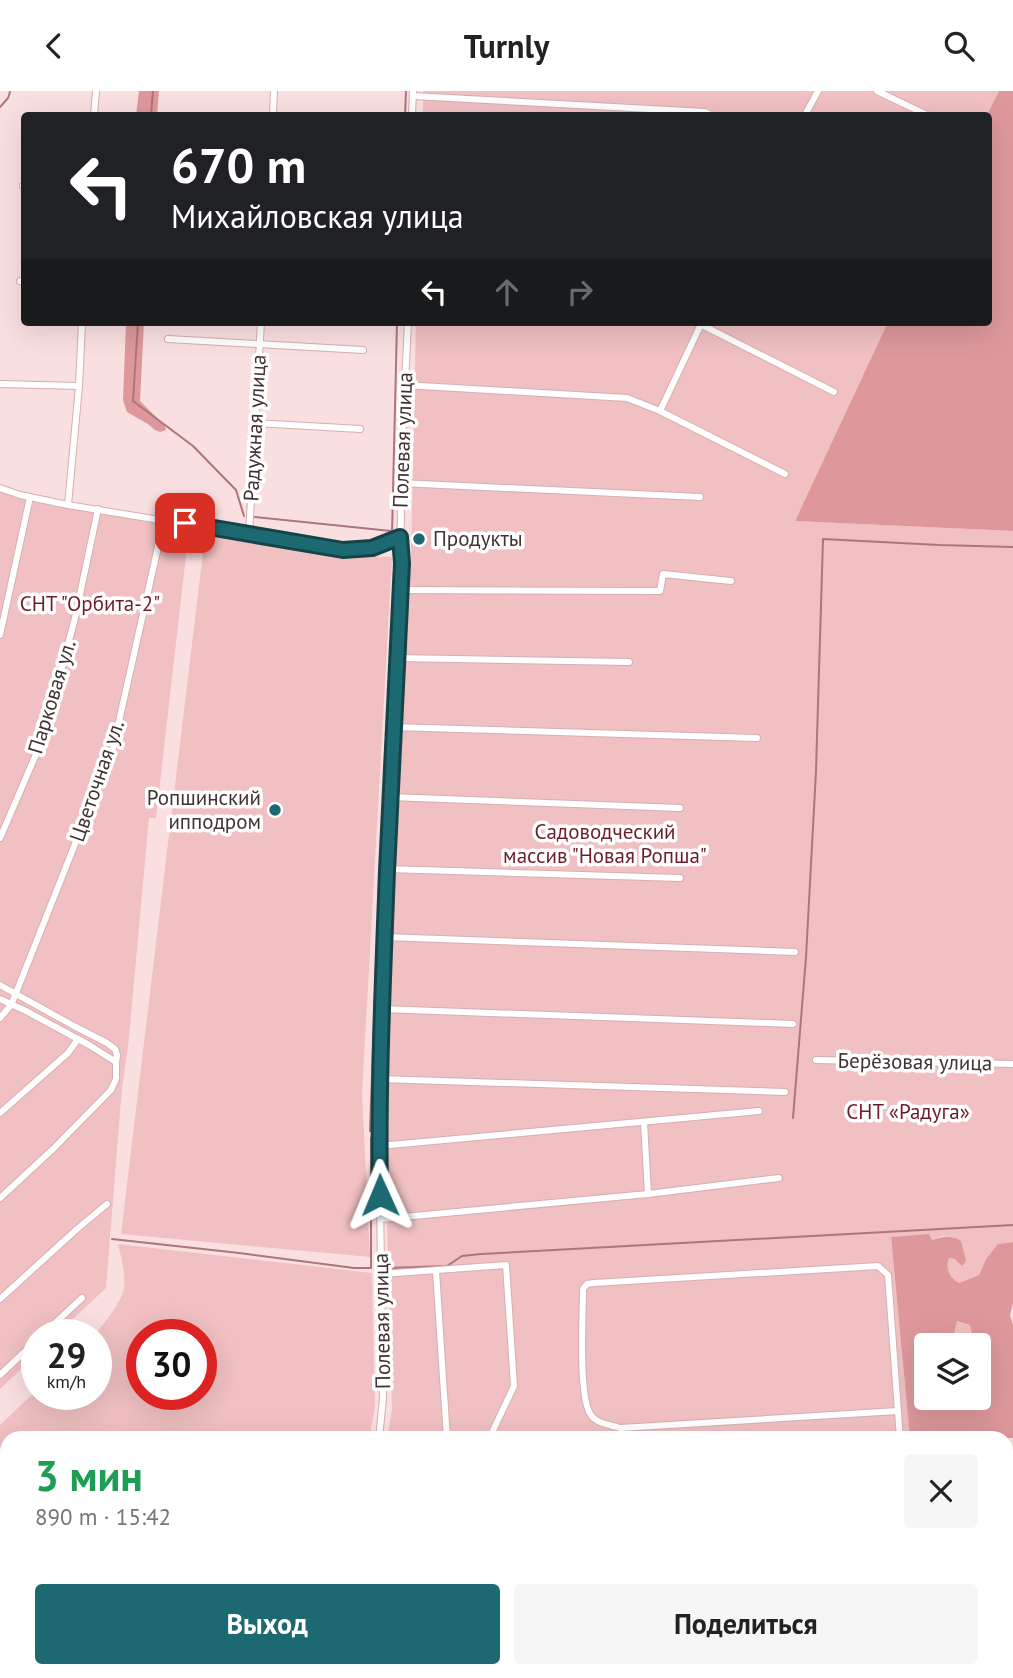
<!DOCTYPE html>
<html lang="ru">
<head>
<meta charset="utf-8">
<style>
	body { margin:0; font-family:"PT Sans",sans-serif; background:#f6f6f6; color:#222; height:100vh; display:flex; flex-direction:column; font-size:26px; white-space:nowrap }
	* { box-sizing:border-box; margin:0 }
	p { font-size:23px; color:#767676 }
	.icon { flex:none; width:38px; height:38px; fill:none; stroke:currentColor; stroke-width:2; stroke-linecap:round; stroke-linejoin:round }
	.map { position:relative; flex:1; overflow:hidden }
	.drawer { position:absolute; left:0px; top:1340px; width:1013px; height:247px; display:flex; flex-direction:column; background:#fff; border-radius:21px 21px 0 0; box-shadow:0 7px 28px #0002 }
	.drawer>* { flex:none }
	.top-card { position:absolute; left:21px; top:21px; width:971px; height:214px; border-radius:7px; box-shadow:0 7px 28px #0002; background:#202124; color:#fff; overflow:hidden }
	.buttons { position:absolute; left:914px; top:1242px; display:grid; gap:14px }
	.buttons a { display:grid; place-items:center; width:77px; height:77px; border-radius:7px; background:#fff; box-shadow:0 7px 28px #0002; font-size:35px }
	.speed { position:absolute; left:21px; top:1228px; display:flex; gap:14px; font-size:35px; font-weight:700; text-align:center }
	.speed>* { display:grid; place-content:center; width:91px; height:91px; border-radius:50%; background:#fff; box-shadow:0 7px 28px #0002; line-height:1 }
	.speed small { font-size:18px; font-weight:400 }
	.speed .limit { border:10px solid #d22; background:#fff; color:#111 }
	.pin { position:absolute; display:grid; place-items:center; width:60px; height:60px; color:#fff; margin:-30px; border-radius:14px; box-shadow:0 4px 10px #0006 }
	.me { position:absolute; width:77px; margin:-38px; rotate:359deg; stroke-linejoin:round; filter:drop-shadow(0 0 5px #0008) }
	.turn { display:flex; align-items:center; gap:24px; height:147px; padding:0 35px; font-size:32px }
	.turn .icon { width:91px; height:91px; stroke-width:2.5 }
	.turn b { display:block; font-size:49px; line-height:60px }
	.lanes { display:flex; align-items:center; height:66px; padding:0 35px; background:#0003; justify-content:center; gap:35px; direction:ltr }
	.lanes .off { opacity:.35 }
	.round { display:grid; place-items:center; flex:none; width:74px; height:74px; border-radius:7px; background:#f6f6f6 }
	.overview { display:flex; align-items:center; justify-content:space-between; height:119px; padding:0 35px }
	h1 { font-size:42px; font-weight:700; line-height:52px; color:#1e9e55 }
	.action { display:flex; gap:14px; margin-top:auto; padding:14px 35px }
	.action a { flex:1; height:80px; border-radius:7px; background:#1d6971; color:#fff; font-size:28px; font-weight:700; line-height:80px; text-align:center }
	.action a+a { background:#f6f6f6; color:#222 }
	header { display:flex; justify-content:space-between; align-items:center; height:91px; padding:0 35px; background:#fff; font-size:32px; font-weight:700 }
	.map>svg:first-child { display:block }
	.green { fill:#f0c0c2; fill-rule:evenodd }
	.forest { fill:#de989c; fill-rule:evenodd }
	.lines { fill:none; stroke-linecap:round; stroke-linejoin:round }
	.stream { stroke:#ac767a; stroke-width:2 }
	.street-casing { stroke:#d8aeb0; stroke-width:8 }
	.street { stroke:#fff; stroke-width:6 }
	.route-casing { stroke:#134449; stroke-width:18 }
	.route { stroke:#1d6971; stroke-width:12 }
	.poi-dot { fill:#1d6971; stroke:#fff; stroke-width:2.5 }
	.labels { text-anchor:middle; stroke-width:7; stroke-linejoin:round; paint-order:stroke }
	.street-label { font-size:21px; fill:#433233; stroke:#fff }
	.poi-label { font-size:21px; fill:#433233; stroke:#fff; text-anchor:start }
	.park-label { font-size:21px; fill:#6e1c2b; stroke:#fff }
</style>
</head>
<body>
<header><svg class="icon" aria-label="back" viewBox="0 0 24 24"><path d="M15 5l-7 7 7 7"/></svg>Turnly<svg class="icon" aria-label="search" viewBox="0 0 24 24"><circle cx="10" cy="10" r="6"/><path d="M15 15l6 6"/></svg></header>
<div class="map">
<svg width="1013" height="1587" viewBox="0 0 1013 1587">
	<rect width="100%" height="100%" fill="#fadfe0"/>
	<g class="green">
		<path d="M423,0H999L987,24H423Z"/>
		<path d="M416,231H888L795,430L1013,440V1151L998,1153L986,1168L979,1184L959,1192C949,1186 945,1178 949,1167L955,1168L954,1146L942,1145L932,1149L891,1146L910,1347L387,1348L392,1318L383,984L394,749L411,466Z"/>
		<path d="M0,400L21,407L189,438L156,727H149L128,956L122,996L106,1197L56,1244H37V1263L0,1298Z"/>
		<path d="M205,445L327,464L392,466L362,1002L370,1166L121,1143Z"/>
		<path d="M118,1153L372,1182L375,1317L369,1347L7,1348V1569L0,1567V1334L37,1299V1304H96V1244H95C104,1231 121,1213 124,1197C126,1185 121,1165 118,1153ZM142,1244H201V1304H142Z"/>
		<path d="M957,1230L971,1234L972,1242L964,1252L959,1253V1255H941L945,1250L954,1243Z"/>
		<path d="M1013,1404V1587H363V1580H1006V1405Z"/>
		<path d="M63,1580H346V1587H96Z"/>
	</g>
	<g class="forest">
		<path d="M139,0H159L157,24H136Z"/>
		<path d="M999,0H1013V440L795,430L888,231H989V24H987Z"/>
		<path d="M126,231H144L140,310L165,335L166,339L160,341L155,339L148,333L127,321L123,309Z"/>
		<path d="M929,1143L932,1149C943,1145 951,1144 961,1150L966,1170L962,1175L955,1168L949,1167C945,1177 949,1186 959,1192L979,1184L986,1168L998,1153L1013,1151V1212L1010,1224L1013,1234V1347H910L891,1146ZM957,1230L970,1234L972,1242L964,1251L959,1253V1255H978V1307H926V1255H941L945,1250L954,1243Z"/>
	</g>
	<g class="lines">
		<g class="stream">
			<path d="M0,16L8,7L10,1"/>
			<path d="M151,24L153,0"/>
			<path d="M405,24L406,0"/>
			<path d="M138,231L133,310L193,355L236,399L244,425"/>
			<path d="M255,426L391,440"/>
			<path d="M392,443L397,231"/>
			<path d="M793,1027L806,866L816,680L823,448L939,454L1013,456"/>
			<path d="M370,1040L376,873L395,467L393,455"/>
			<path d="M112,1148L239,1162L354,1177H371V1047"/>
			<path d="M387,1177L447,1175L462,1165L481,1163L1013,1134"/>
		</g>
		<g class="street-casing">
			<g id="street">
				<path d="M877,0L927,24"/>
				<path d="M413,5L705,21L711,24"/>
				<path d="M94,24L96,0"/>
				<path d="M273,24L274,0"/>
				<path d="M412,24L413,0"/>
				<path d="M805,24L818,0"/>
				<path d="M23,95H24"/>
				<path d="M20,190L24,191"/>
				<path d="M696,231L834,301"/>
				<path d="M168,248L363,259"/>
				<path d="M0,293L79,295"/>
				<path d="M404,294L627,307L660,320L785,383"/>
				<path d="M660,320L702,231"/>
				<path d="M255,332L360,338"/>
				<path d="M400,392L700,406"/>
				<path d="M0,397L20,404L68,414L343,459L372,457L400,446"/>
				<path d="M68,414L79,295L82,231"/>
				<path d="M249,443L261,231"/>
				<path d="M400,499L660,500L663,483L731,490"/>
				<path d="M0,544L30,406"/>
				<path d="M397,567L629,571"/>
				<path d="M393,636L757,647"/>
				<path d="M390,706L680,717"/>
				<path d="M0,747L40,654L48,629L75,527L98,418"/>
				<path d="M387,778L680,787"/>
				<path d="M384,846L795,861"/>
				<path d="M0,894L72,934L107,952L115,958L117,964L116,971V988L111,999L53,1058L0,1107"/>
				<path d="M0,908L26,920L89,954L116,971"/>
				<path d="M382,918L793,933"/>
				<path d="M0,927L11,914L16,902L113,657L164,429"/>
				<path d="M816,969L1013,973"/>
				<path d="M380,988L785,1001"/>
				<path d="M0,1022L68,962L78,948"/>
				<path d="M644,1031L648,1103"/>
				<path d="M379,1055L759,1020"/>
				<path d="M381,1128L648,1103L779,1087"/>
				<path d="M436,1180L447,1348"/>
				<path d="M382,1183L506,1174L514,1295L489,1348"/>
				<path d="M0,1208L77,1138L107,1113"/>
				<path d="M42,1244L82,1207"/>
				<path d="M0,1284L37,1249"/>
				<path d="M898,1320L620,1337C611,1334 597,1333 591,1324C578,1307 583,1223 583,1198L587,1193L594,1192L878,1175L888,1184L900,1348"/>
				<path d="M379,1348L383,1307L379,1045L380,988L390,706L402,472L400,446L401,429L400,392L408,231"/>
				<path d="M1006,1424L1013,1422"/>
				<path d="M0,1574L7,1575"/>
				<path d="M33,1580L66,1587"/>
				<path d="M311,1580L312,1587"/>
				<path d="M386,1580L387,1587"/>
				<path d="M458,1580V1587"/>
				<path d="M528,1580L529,1587"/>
				<path d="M599,1580V1587"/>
				<path d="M672,1580V1587"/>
				<path d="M740,1580V1587"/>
				<path d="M812,1580L813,1587"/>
				<path d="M251,1587L252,1580"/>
				<path d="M355,1587V1580"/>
				<path d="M845,1587L853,1580"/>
				<path d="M947,1587L950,1580"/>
			</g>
		</g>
		<use href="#street" class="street"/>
	</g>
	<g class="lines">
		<g class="route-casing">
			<path id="route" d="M185,432L343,459L372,457L400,446L402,472C397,575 392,677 387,780C383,888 378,996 380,1104"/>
		</g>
		<use href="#route" class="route"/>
	</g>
	<g class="poi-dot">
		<circle cx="419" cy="448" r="7"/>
		<circle cx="275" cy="719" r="7"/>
	</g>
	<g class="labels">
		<g class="street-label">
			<text transform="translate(255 337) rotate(-87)" y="7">Радужная улица</text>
			<text transform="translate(403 349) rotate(-88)" y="7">Полевая улица</text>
			<text transform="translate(52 606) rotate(-73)" y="7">Парковая ул.</text>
			<text transform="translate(97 690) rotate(-71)" y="7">Цветочная ул.</text>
			<text transform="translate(915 971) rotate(1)" y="7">Берёзовая улица</text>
			<text transform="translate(382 1230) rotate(-91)" y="7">Полевая улица</text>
		</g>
		<g class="poi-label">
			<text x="433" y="455">Продукты</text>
			<text x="261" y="714" text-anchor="end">Ропшинский<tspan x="261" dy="24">ипподром</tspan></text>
		</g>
		<g class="park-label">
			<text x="90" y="520">СНТ "Орбита-2"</text>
			<text x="605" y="748">Садоводческий<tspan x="605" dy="24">массив "Новая Ропша"</tspan></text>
			<text x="908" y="1028">СНТ «Радуга»</text>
		</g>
	</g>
</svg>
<div class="buttons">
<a><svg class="icon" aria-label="layers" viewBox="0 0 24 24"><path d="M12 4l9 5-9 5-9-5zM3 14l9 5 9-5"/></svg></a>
</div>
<div class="speed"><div>29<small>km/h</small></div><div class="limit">30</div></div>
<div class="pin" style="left:185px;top:432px;background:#d93025"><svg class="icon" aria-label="arrive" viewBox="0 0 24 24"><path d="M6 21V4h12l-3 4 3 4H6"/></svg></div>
<svg class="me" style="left:380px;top:1104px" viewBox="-20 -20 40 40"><path d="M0-17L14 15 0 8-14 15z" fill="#1d6971" stroke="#fff" stroke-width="4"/></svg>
<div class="top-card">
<div class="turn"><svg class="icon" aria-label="left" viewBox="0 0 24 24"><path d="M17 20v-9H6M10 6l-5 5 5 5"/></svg><div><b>670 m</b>Михайловская улица</div></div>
<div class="lanes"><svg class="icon" aria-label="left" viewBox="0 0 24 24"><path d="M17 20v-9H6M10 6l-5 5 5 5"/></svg><svg class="icon off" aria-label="ahead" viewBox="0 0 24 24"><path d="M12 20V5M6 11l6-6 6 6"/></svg><svg class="icon off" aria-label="right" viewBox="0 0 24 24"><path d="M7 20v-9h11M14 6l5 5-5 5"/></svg></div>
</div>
<section class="drawer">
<div class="overview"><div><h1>3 мин</h1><p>890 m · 15:42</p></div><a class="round"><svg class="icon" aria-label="close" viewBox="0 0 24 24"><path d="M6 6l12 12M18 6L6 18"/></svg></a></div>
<div class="action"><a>Выход</a><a>Поделиться</a></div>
</section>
</div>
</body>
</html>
